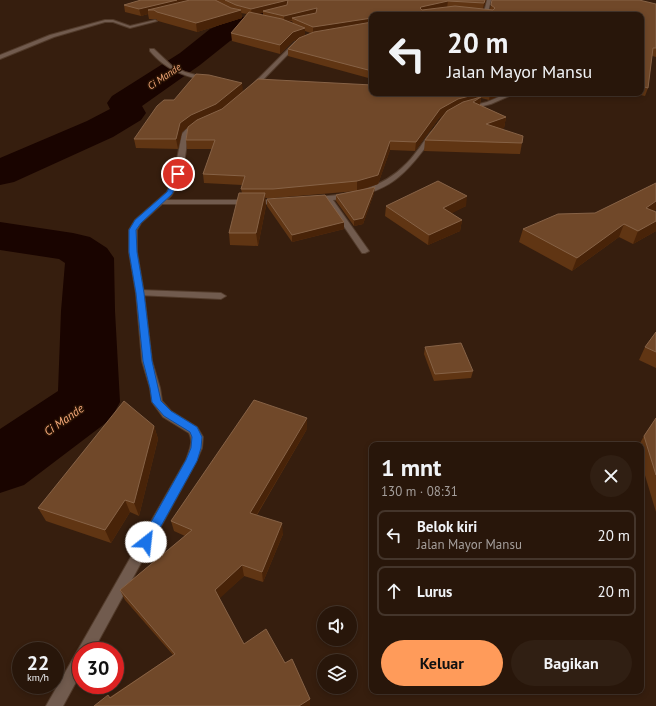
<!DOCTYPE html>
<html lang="id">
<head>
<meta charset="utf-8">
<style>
	body { margin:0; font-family:"PT Sans",sans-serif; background:#301f13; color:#f1f3f6; height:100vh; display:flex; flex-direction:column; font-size:15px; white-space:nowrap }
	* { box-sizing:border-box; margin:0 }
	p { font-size:13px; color:#a59f9c }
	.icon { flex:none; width:22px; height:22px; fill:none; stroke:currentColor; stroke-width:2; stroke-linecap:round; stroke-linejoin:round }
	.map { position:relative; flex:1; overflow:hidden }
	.drawer { position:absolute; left:369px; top:442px; width:275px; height:252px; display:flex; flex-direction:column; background:#28160a; border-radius:8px; box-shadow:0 2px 6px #0003,0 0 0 1px #44352b }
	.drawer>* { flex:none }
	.guide { position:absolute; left:369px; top:12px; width:275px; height:84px; border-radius:8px; box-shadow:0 2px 6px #0003,0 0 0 1px #44352b; background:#28160a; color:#f1f3f6; overflow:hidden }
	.tools { position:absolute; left:317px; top:606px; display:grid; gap:8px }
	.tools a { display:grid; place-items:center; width:40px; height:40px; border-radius:50%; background:#28160a; box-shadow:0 2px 6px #0003,0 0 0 1px #44352b; font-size:20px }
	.speed { position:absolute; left:12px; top:642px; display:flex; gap:8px; font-size:20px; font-weight:700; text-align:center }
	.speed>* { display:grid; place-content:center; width:52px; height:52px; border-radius:50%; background:#28160a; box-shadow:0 2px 6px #0003,0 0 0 1px #44352b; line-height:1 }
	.speed small { font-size:10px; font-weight:400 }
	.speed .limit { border:6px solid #d22; background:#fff; color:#111 }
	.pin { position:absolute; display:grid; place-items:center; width:34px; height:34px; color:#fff; margin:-17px; border:2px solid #fff; border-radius:50%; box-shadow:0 1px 4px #0007 }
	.me { position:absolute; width:44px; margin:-22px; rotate:29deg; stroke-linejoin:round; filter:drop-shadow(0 0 3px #0008) }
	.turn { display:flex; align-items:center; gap:14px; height:84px; padding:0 12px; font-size:18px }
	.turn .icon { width:52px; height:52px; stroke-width:2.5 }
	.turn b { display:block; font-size:28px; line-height:34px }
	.round { display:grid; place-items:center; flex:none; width:42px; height:42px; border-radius:21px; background:#301f13 }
	.overview { display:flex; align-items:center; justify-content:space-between; height:68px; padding:0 12px }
	h1 { font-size:24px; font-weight:800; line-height:30px }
	.primary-button { display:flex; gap:8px; margin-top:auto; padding:8px 12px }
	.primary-button a { flex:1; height:46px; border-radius:24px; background:#ff9b5a; color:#111; font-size:16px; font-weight:800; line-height:46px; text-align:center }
	.primary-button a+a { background:#301f13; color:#f1f3f6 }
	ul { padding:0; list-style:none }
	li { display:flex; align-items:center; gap:12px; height:50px; margin:0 8px 6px; padding:0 4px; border:2px solid #44352b; border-radius:8px }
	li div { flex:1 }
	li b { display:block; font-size:15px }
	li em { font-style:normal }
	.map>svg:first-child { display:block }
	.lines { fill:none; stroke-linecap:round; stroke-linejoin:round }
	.river { fill:#190400; fill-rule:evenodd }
	.service-casing { stroke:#523b2b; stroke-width:2 }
	.minor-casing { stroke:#523b2b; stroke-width:2 }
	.service { fill:#715b4e; fill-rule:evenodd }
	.minor { fill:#715b4e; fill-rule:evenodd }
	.wall { fill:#603513; fill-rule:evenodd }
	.shaded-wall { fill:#482308 }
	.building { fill:#704829; stroke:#866246 }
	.route { fill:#1a73e8; stroke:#114b97 }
	.labels { text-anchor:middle; stroke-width:3; stroke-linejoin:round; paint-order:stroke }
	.far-water-label { font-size:10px; font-style:italic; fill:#f6a97a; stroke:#2b1405 }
	.water-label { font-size:12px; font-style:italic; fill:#f6a97a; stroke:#2b1405 }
</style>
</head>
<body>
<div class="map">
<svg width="656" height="706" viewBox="0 0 656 706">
	<rect width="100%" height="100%" fill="#361e0e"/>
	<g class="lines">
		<g class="river">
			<path d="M316,0H359L355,5L252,31L230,41L200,65L142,106L146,113L141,120L113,137L14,182L0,185V158L87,121L110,109L107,103L112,96L180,53L210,29L234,19Z"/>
			<path d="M0,222L73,233L90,237L107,248L114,258L115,311L120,402L111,419L24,485L0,493V429L58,391L61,311L65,263L59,259L0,250Z"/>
		</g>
		<g class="service-casing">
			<path id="service" d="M140,290L221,293L226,296L221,299L137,295L136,293L137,291Z"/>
		</g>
		<g class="minor-casing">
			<g id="minor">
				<path d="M487,0H491L488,12L492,15H487L484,12Z"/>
				<path d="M105,20H113L130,26L155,20L157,21L130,28L113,22H105L54,37L0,59V55L50,35Z"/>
				<path d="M295,42L299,43L254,89H250V87Z"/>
				<path d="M150,49H154L172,66L185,72L210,79L207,81C184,76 166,70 150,51Z"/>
				<path d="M508,93H516L491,104L467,110L464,108L487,102Z"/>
				<path d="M198,123L200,124V126L191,130L188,134C185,156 184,184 167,200H281L285,202L281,204H162L141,223L137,230V252L144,293L152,361L160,388L162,401L171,411L197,427L203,437L202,448L195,464L93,651H81V673L63,706H46L186,460C189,451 194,442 189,433L163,417L152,402L150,388L142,361L136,293L129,252V230L135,220L167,192L174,174L182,134L187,128Z"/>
				<path d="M433,131L436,133C404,177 390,194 333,200L369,251L365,253H362L326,200L314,201L310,199L314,197C349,195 381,190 407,163C416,154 423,142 431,132Z"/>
			</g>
		</g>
		<use href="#service" class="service"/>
		<use href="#minor" class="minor"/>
	</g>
	<g class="wall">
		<path d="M141,0H486L483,9H490L492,0L656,4V57L652,56L648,88L645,96L631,93H641V15H372V79L288,56V49L297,40L293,41L280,54L232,41L231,33L247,14L241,13L242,18L197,32L158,21L156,19H149L148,14L141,16L125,12L124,5ZM262,13H263V15L258,14ZM292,21L293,23L288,22ZM305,31L311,33L305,36Z"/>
		<path d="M243,91L372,93H506L489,100L481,98L480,105L506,117L504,128L501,129L522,143L520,154L424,151L425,140L443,115L439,118L415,151L390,150L378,184L357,191L274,198H265L266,206L258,246L230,245L229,233L242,193L241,189L242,185L204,183L203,174L212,149H187L186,140L188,127L182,132L178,149L136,148L134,139L174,100Z"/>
		<path d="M656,183V209L654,211L656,212V231L633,244L619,237L572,271L519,242L523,229L595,213Z"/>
		<path d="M374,193L363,224L354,226L336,201V195Z"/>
		<path d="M267,199L344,229L292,242L267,206Z"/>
		<path d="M386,206H466L451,213L462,220L460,231L428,245L385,216Z"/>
		<path d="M656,332V368L639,360L645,347Z"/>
		<path d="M425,347L473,371L471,378L434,381L424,354Z"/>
		<path d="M656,418V512L641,462V445H639L644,436Z"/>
		<path d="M154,426L158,439L139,516L130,512L111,543L46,521L38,508Z"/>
		<path d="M307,429L257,515L283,534L263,582L244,576L219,598L244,644L285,663L310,699V706H94L110,697L173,655L125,600L120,590L185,536L174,531L171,521Z"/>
	</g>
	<g class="shaded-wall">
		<path d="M177,0H204L154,10H148V14L141,16L139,9Z"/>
		<path d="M288,0V7L263,11V13L252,15L251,9Z"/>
		<path d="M485,0H486L483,9L484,3Z"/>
		<path d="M448,1L447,8L421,14L420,8L421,7Z"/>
		<path d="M317,8V15L292,18V20L284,22V16Z"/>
		<path d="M241,10L242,18L197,32L196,23Z"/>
		<path d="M372,18V25L313,34V27Z"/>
		<path d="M305,28V37L293,41L280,54V45L293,32Z"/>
		<path d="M242,83L243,92L217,113L192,124L182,132L178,149L176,139L180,123L191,115Z"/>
		<path d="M490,93H506L489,100Z"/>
		<path d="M477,94L476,100L481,97L479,108H457L439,118L415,151L416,142L440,109L458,99Z"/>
		<path d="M506,117L504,128L484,136L486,124Z"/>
		<path d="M390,141V150L378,184L357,191V181Z"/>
		<path d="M375,187L374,193L363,224L354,226V220Z"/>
		<path d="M265,193L266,206L258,246L256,233Z"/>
		<path d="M467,196L466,206L441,219L443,208Z"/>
		<path d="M656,201V209L641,220L646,208Z"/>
		<path d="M462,220L460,231L428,245L429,235Z"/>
		<path d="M656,221V231L633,244L638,231Z"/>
		<path d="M344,222V229L292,242V235Z"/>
		<path d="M624,224L619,237L572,271L577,258Z"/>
		<path d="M307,418V429L251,524L250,513Z"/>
		<path d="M154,426L158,439L139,516L134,503Z"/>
		<path d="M125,500L130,512L111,543L105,530Z"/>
		<path d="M282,523L283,534L263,582L262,572Z"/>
		<path d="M242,565L244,576L218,600L215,590Z"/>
		<path d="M310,699V706H298Z"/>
	</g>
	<g class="building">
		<path d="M141,0H177L139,9L124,5Z"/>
		<path d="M190,0H215L231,8L241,10L196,23L157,12L154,10H148Z"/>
		<path d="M225,0H485L484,3L448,1L421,7L420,8L422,10L455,6L493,10L495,8L491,5L492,0H639L656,4V48H653L648,88L641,86V15H372V18L313,27L292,18L316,13L317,8L284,16L263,11L287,5L288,0L251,9L236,5Z"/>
		<path d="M249,12L282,19L305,28L293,32L280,45L231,33Z"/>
		<path d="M372,22V71L288,49L299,38L314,32Z"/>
		<path d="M196,74L209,75L242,83L216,104L191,115L180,123L176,139H134L157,106L164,100H174Z"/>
		<path d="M258,79L372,85V93H473L477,94L458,99L440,109L416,142L390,141L378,175L357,181L273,189H241L245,176L203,174L215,140H186L188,127L197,120L222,109Z"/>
		<path d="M481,97L473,102L506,117L486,124L523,136L522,143L425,140L447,111L463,102Z"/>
		<path d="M438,181L467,196L443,208L462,220L429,235L386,206Z"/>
		<path d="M656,183V201L646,208L656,212V221L638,231L624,224L577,258L523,229L558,214L595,213Z"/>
		<path d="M375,187L363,218L354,220L336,195Z"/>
		<path d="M239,193H265L256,233H229Z"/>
		<path d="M325,195L344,222L292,235L267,199Z"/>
		<path d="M656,332V352L645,347Z"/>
		<path d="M461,343L473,371L435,374L425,347Z"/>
		<path d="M254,400L307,418L250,513L282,523L262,572L242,565L215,590L244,644L266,629L285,663L292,659L310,699L299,706H94L108,695L110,698L175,654L120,590L192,530L171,521Z"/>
		<path d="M124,401L154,426L134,503L125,500L105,530L38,508Z"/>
		<path d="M656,418V475L644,436Z"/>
	</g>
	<path class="route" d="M176,173L182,174L172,194L141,223L136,230L137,252L144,293L152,361L161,401L171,411L197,427L202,437L201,448L197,461L150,546L146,548L141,546L140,542L186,460L191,448L192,437L190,432L164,416L152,402L150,388L143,361L136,293L129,252V230L135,220L167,192Z"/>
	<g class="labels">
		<g class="far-water-label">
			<text transform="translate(164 76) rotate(-34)" y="4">Ci Mande</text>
		</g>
		<g class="water-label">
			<text transform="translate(64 420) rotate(-35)" y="4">Ci Mande</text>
		</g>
	</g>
</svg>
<div class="tools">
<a><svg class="icon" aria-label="sound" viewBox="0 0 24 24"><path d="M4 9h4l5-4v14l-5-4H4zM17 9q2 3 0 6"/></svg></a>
<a><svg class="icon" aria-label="layers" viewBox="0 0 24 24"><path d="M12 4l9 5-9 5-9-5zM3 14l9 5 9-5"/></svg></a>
</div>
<div class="speed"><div>22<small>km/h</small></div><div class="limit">30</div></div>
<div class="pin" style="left:178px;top:174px;background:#d93025"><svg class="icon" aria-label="arrive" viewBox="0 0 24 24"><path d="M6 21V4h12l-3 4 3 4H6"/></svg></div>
<svg class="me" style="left:146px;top:542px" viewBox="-20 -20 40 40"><circle r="19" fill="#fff"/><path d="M0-13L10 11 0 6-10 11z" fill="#1a73e8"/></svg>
<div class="guide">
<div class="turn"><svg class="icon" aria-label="left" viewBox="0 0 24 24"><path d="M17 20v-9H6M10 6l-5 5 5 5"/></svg><div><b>20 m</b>Jalan Mayor Mansu</div></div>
</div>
<section class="drawer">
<div class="overview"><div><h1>1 mnt</h1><p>130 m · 08:31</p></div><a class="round"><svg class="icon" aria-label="close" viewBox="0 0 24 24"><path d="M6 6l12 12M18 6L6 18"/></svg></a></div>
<ul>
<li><svg class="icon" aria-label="left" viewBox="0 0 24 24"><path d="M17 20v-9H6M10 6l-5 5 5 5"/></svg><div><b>Belok kiri</b><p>Jalan Mayor Mansu</p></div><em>20 m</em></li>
<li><svg class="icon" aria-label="ahead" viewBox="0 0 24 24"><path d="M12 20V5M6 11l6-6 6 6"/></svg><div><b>Lurus</b></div><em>20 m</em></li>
</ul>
<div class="primary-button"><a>Keluar</a><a>Bagikan</a></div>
</section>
</div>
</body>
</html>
